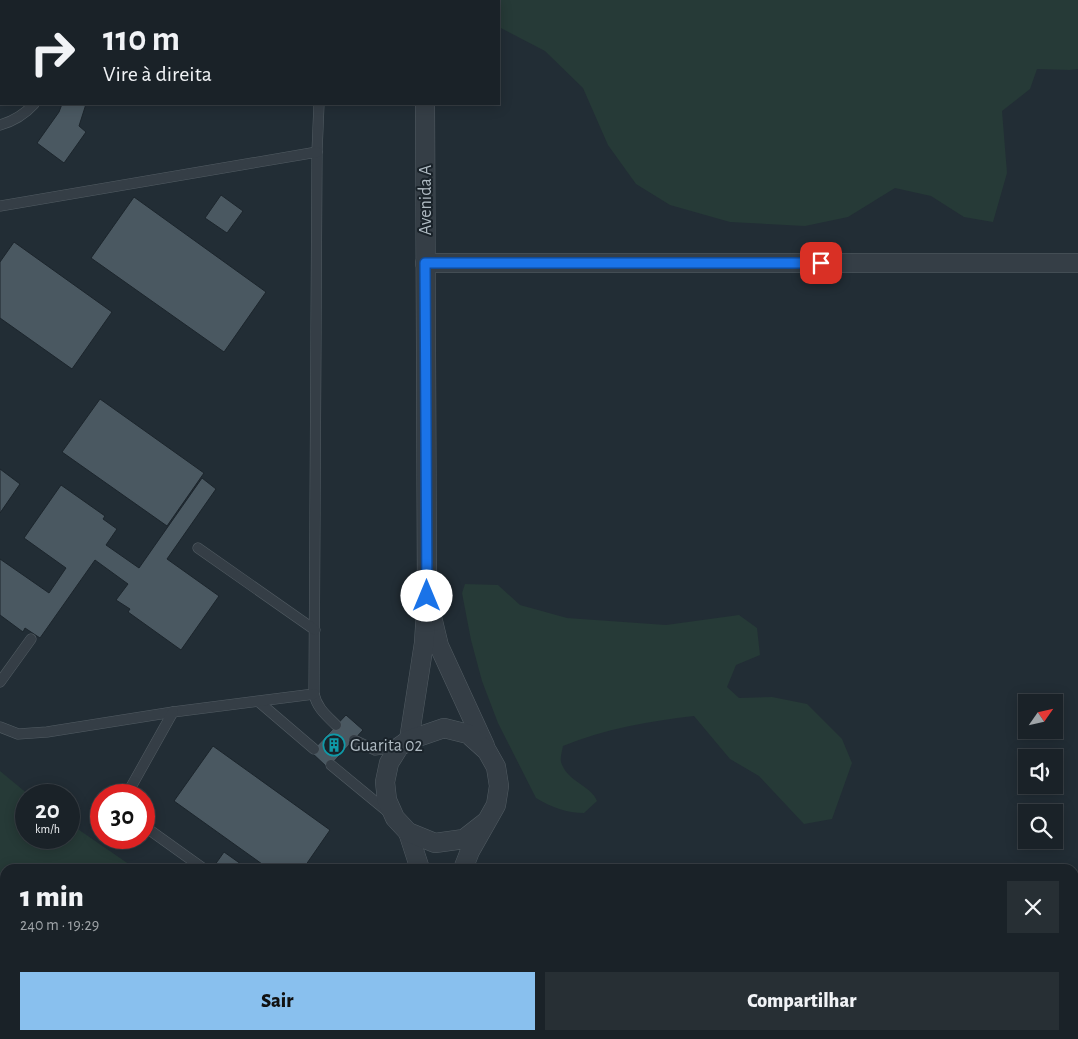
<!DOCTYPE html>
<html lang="pt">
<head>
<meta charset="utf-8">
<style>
	body { margin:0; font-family:"Alegreya Sans",sans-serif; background:#272f34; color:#f1f3f6; height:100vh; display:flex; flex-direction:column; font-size:19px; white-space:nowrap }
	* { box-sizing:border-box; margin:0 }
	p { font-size:16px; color:#9fa4a8 }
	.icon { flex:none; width:28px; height:28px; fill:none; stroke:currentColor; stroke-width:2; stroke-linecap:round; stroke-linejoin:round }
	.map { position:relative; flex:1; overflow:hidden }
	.drawer { position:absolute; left:0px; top:864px; width:1079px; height:176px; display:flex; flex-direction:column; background:#1a2228; border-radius:15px 15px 0 0; box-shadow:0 2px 12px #0003,0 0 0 1px #383f45 }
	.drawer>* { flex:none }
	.banner { position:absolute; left:0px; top:0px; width:500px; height:105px; box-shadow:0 2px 12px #0003,0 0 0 1px #383f45; background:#1a2228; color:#f1f3f6; overflow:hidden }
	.needle { width:32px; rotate:56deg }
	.fabs { position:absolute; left:1018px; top:694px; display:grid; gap:10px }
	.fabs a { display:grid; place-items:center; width:45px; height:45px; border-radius:0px; background:#1a2228; box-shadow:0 2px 12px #0003,0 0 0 1px #383f45; font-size:25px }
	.speed { position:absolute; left:15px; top:784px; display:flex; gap:10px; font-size:25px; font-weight:700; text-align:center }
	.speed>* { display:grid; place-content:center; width:65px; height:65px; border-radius:50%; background:#1a2228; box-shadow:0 2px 12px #0003,0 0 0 1px #383f45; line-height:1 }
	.speed small { font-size:12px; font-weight:400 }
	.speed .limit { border:8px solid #d22; background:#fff; color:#111 }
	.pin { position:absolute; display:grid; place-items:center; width:42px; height:42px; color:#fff; margin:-21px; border-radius:10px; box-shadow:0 2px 8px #0006 }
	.me { position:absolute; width:55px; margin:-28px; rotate:0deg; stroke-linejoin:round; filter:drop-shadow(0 0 4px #0008) }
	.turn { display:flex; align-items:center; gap:18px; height:105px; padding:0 20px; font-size:22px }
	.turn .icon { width:65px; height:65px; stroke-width:2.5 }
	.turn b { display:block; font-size:35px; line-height:42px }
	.round { display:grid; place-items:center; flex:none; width:52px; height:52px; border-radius:0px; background:#272f34 }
	.head { display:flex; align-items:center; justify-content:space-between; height:85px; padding:0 20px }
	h1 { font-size:30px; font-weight:800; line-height:38px }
	.primary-button { display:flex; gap:10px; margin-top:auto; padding:10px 20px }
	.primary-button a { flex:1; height:58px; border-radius:0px; background:#89c0ee; color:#111; font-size:20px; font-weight:800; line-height:58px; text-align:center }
	.primary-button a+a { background:#272f34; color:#f1f3f6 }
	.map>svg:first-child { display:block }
	.green { fill:#263a37 }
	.building { fill:#4a5861; stroke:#1c252c }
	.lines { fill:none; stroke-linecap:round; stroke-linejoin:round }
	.service-casing { stroke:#525c63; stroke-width:11 }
	.minor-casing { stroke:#525c63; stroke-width:20 }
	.service { stroke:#353e46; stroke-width:10 }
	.minor { stroke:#353e46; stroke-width:19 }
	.route-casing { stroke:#114b97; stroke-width:12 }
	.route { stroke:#1a73e8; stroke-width:9 }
	.labels { text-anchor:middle; stroke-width:4; stroke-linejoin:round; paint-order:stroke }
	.street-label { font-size:18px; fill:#afbac2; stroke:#1a232a }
	.poi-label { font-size:18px; fill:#afbac2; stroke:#1a232a; text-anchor:start }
</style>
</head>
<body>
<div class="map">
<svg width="1078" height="1039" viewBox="0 0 1078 1039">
	<rect width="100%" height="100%" fill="#222d35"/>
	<g class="green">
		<path d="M472,0H1078V69L1070,70L1037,69L1030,89L1002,111L1007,173L993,222L964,217L931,196L895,188L848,217L805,226L730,222L670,205L636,184L608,145L583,88L545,51L499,27V1Z"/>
		<path d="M465,584L498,585L520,605L567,618L666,625L739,615L757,628L760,655L736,665L727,687L739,698L772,697L807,704L842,739L852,763L832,819L804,824L759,776L730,759L694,716C649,721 605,729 563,746C562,751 560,758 561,762C567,782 591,785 597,801L584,813C567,813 551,807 536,798L498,723L482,681L471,640L462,593Z"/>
		<path d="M0,771L29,795H26V838H69V823L136,869H5V1035H328L330,1039H0Z"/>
		<path d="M498,1035H1024L1025,1039H499Z"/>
	</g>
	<g class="building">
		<path d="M62,104H86L79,126L86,132L64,163L37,143L59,112Z"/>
		<path d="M221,195L243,211L227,233L205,218Z"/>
		<path d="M134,197L266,292L224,352L91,258Z"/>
		<path d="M14,242L112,312L72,369L0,318V262Z"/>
		<path d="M100,399L204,473L167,526L62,452Z"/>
		<path d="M0,469L20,484L0,513Z"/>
		<path d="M202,478L216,489L167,559L219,596L181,650L128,612L130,609L116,600L128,584L95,560L40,638L25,628L23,632L0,615V559L49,593L66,568L24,538L61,485L105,516L103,519L117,529L106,545L139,568Z"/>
		<path d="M346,715L363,730L328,768L311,752Z"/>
		<path d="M213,746L330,830L303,869H269L174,801Z"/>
		<path d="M224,852L248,869H212Z"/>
	</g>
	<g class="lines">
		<g class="service-casing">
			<g id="service">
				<path d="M103,0V1"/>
				<path d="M319,104L317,152L314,694C317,708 326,715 336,725"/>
				<path d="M0,125C14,121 24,115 34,104"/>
				<path d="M0,206L317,152"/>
				<path d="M198,548L315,630"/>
				<path d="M0,682L31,639"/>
				<path d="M259,702L314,749"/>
				<path d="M0,727L18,734L47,732L173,712L314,694"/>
				<path d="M354,740L375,750L398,747"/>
				<path d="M331,765L388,812"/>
				<path d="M129,795L131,787L173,712"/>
				<path d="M144,826L204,869"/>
			</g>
		</g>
		<g class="minor-casing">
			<g id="minor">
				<path d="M424,0V1"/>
				<path d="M425,263H1078"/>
				<path d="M432,617L439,646L485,746"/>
				<path d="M409,740L424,643L427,596L425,104"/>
				<path d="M408,832L420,869"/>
				<path d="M463,869L470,851L487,821L496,805L499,786L496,767L487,751L468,734L444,728L409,740L399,747L389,763L385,782L387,800L395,818L408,832L435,843L464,839L487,821"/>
				<path d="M386,1039L389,1035"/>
				<path d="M411,1039L412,1035"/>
			</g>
		</g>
		<use href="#service" class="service"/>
		<use href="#minor" class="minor"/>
	</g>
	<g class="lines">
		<g class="route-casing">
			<path id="route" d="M427,596L425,263H821"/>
		</g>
		<use href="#route" class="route"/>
	</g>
	<defs>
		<g id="building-ring" transform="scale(1.125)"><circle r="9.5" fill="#1a232a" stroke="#0f9aa8" stroke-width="1.5"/><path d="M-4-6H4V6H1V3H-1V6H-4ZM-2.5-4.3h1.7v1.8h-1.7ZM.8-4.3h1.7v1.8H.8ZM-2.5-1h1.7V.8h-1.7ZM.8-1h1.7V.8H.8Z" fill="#0f9aa8"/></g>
	</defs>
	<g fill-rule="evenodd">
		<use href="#building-ring" x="334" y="745"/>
	</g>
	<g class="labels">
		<g class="street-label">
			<text transform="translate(425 200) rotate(-90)" y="6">Avenida A</text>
		</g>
		<g class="poi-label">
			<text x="350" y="751">Guarita 02</text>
		</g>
	</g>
</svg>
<div class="fabs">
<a><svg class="needle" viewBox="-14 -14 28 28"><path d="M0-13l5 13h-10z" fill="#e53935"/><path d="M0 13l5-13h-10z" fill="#9fa4a8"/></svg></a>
<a><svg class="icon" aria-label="sound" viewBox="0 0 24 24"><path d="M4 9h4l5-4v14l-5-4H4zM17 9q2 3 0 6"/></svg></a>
<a><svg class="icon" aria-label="search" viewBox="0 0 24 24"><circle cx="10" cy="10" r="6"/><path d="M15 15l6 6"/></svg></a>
</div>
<div class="speed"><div>20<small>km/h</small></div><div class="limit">30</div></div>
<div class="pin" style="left:821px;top:263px;background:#d93025"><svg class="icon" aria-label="arrive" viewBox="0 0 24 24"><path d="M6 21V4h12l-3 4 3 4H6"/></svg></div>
<svg class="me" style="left:427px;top:596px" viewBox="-20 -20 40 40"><circle r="19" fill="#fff"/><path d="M0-13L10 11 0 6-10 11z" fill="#1a73e8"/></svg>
<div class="banner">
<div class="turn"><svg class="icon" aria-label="right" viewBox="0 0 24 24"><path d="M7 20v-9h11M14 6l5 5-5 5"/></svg><div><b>110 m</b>Vire à direita</div></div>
</div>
<section class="drawer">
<div class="head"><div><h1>1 min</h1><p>240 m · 19:29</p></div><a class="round"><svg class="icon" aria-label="close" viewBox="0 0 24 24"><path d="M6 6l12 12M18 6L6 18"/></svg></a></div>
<div class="primary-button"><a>Sair</a><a>Compartilhar</a></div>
</section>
</div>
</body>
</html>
